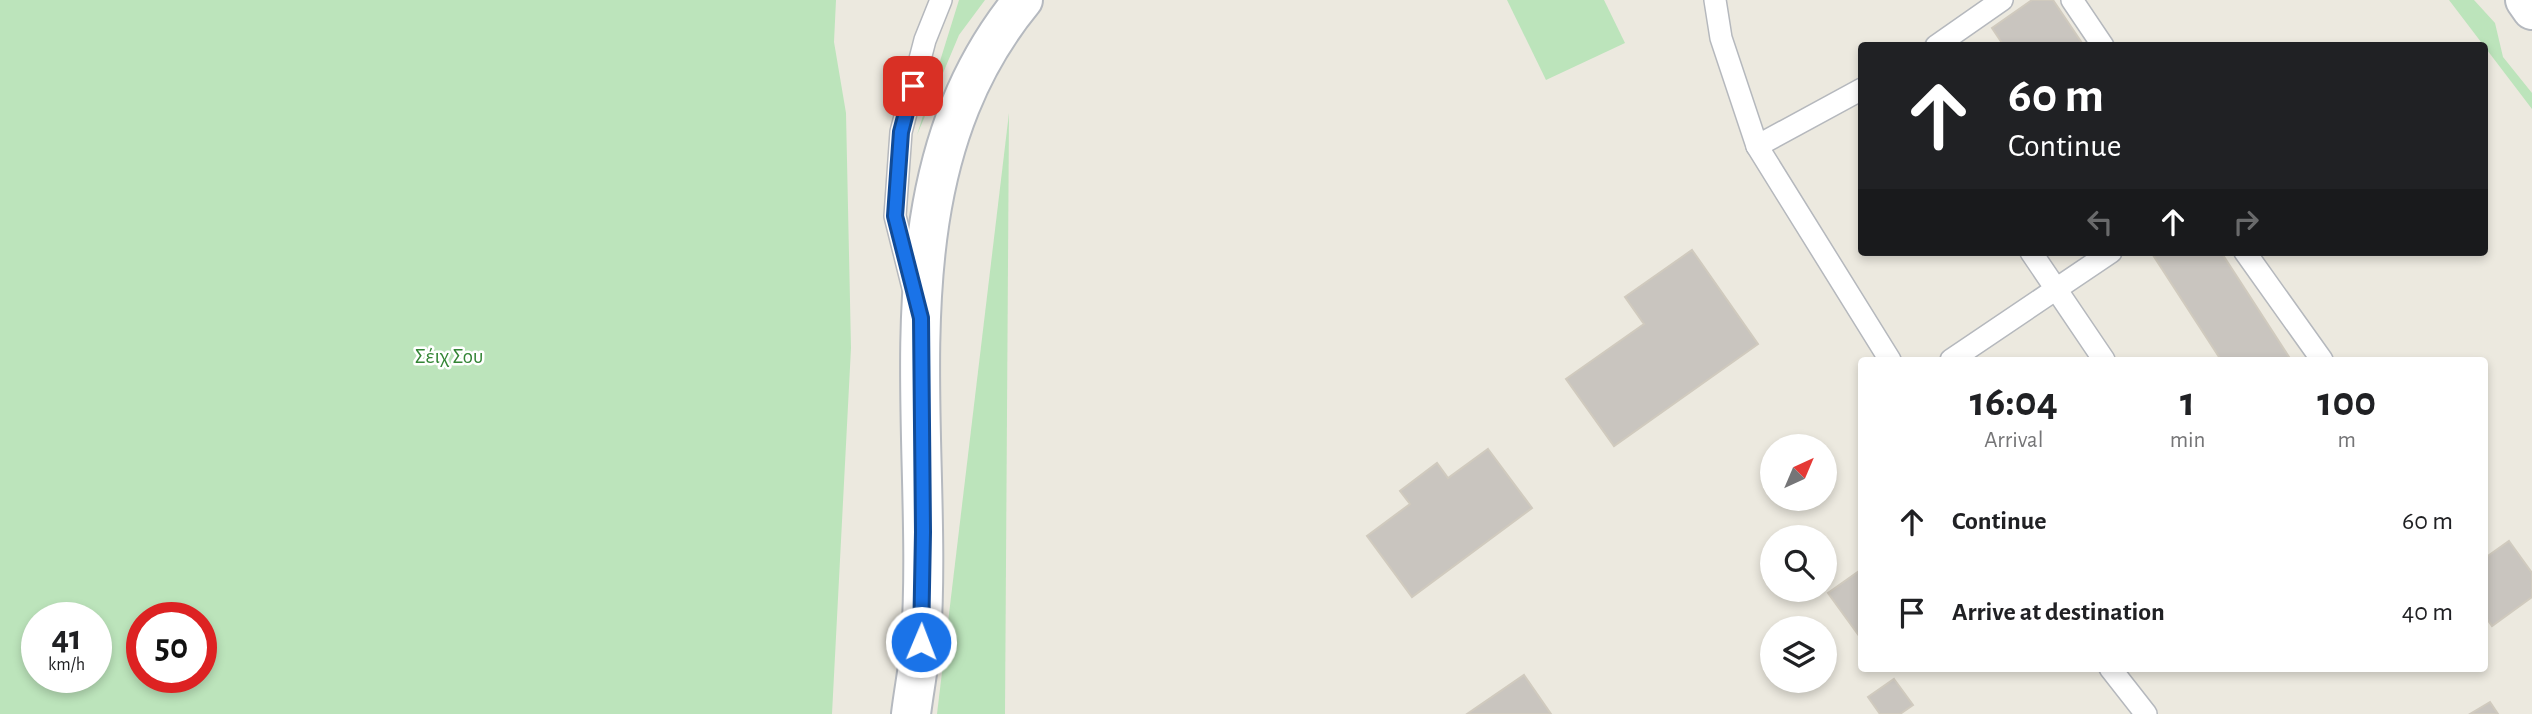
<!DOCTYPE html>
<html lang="en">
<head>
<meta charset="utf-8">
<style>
	body { margin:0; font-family:"Alegreya Sans",sans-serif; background:#f2f2f2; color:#202124; height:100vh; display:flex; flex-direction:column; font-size:26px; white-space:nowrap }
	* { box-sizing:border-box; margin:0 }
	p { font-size:23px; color:#757577 }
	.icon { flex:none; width:38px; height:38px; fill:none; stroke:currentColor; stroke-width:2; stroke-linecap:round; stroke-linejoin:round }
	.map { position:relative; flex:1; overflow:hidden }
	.side { position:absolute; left:1858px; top:357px; width:630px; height:315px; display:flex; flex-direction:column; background:#fff; border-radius:7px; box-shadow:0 4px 10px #0003 }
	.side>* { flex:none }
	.top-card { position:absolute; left:1858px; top:42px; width:630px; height:214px; border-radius:7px; box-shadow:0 4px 10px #0003; background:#202124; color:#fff; overflow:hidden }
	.needle { width:46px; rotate:44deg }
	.controls { position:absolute; left:1760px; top:434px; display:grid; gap:14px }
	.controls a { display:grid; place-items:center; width:77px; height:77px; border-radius:50%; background:#fff; box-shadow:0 4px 10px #0003; font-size:35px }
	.speed { position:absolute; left:21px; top:602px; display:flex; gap:14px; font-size:35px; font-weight:700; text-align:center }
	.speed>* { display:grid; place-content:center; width:91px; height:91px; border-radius:50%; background:#fff; box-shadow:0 4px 10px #0003; line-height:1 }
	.speed small { font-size:18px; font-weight:400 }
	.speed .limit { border:10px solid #d22; background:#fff; color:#111 }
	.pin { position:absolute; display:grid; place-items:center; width:60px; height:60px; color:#fff; margin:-30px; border-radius:14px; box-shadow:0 4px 10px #0006 }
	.me { position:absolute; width:77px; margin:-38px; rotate:1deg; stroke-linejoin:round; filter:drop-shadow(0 0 5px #0008) }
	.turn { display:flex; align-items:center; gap:24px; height:147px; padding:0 35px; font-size:32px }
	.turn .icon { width:91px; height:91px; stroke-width:2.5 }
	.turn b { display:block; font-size:49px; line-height:60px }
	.lanes { display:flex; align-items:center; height:66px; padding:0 35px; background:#0003; justify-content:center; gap:35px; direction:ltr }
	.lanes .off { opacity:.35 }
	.eta { display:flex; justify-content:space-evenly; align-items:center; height:119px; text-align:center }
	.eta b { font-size:42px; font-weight:700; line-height:49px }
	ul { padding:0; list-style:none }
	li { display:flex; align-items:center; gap:21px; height:91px; padding:0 35px }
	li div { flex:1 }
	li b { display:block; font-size:26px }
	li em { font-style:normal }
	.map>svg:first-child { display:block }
	.green { fill:#bce4bb; fill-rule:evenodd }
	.building { fill:#c9c5bf; stroke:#d0cabe; stroke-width:2 }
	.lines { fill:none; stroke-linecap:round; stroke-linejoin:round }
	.service-casing { stroke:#b5b8bd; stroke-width:24 }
	.secondary-casing { stroke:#b5b9bf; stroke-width:42 }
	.service { stroke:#fff; stroke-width:21 }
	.secondary { stroke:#fff; stroke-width:38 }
	.route-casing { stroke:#114b97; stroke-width:18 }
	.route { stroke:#1a73e8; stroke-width:12 }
	.labels { text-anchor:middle; stroke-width:5; stroke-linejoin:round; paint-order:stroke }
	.park-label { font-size:21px; fill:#338535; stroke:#fff }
</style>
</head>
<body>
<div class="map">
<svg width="2532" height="714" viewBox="0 0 2532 714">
	<rect width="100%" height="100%" fill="#ece9df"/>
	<g class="green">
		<path d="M0,0H836L834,42L846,113L851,348L832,714H0ZM37,618H96V677H37ZM142,618H201V677H142Z"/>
		<path d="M959,0H985L959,35L917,135Z"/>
		<path d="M1507,0H1604L1625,43L1546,80Z"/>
		<path d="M2449,0H2474L2495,23L2503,57L2532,93V109Z"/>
		<path d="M1009,113L1005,714H937Z"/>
	</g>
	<g class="building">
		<path d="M2032,0H2053L2084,46H2004L1992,28Z"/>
		<path d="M1692,250L1758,344L1614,446L1566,379L1644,324L1625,297Z"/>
		<path d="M2151,252H2221L2291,360H2221Z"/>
		<path d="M1488,449L1532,508L1412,597L1367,536L1410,504L1400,491L1437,463L1448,478Z"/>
		<path d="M2509,541L2532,573V597L2492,626L2485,616V558Z"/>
		<path d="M1862,569V640L1828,593Z"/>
		<path d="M1524,675L1551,714H1467Z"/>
		<path d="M1894,679L1913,705L1900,714H1880L1868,697Z"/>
		<path d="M2490,702L2498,714H2470Z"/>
	</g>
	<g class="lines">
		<g class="service-casing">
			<g id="service">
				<path d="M1715,0L1721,38L1757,146L1890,360"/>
				<path d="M2072,0L2103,46"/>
				<path d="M1936,46L2002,0"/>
				<path d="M1757,146L1862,89"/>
				<path d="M2031,252L2104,360"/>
				<path d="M2245,252L2322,360"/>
				<path d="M913,288L895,216L901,132L925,40L941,0"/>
				<path d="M1951,360L2111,252"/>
				<path d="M2110,668L2146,714"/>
			</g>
		</g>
		<g class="secondary-casing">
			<g id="secondary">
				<path d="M2525,0L2532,10"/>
				<path d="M911,714C914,690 919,665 921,640C935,426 874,181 1023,0"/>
			</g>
		</g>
		<use href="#service" class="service"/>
		<use href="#secondary" class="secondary"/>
	</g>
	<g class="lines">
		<g class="route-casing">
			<path id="route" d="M913,86L901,132L895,216L921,318L923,532L921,642"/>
		</g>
		<use href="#route" class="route"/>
	</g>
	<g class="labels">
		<g class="park-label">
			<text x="449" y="363">Σέιχ Σου</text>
		</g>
	</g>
</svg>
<div class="controls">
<a><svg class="needle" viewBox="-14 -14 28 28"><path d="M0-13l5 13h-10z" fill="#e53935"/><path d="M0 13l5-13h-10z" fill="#757577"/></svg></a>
<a><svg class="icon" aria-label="search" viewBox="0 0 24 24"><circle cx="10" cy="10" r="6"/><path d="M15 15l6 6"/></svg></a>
<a><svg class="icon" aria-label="layers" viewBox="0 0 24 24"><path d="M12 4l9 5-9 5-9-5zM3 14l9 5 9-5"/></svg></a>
</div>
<div class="speed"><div>41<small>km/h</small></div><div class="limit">50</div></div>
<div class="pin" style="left:913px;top:86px;background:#d93025"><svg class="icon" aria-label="arrive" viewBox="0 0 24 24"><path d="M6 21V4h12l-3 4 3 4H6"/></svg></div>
<svg class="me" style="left:921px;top:642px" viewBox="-20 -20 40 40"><circle r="17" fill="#1a73e8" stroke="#fff" stroke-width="3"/><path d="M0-11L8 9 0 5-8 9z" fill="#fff"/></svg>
<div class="top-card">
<div class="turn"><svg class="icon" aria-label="ahead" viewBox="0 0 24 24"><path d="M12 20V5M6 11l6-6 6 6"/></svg><div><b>60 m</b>Continue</div></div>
<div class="lanes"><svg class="icon off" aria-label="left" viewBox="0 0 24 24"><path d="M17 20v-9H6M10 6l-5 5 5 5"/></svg><svg class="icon" aria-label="ahead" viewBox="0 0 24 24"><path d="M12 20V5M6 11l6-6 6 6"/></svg><svg class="icon off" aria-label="right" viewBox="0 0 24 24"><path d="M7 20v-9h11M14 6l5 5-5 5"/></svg></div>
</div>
<section class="side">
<div class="eta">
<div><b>16:04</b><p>Arrival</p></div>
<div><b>1</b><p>min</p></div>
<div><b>100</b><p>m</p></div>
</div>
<ul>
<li><svg class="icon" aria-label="ahead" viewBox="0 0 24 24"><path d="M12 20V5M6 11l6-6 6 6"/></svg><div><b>Continue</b></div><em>60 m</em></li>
<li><svg class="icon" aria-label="arrive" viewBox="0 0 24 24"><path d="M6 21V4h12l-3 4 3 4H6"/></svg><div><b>Arrive at destination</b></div><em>40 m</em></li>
</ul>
</section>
</div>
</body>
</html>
